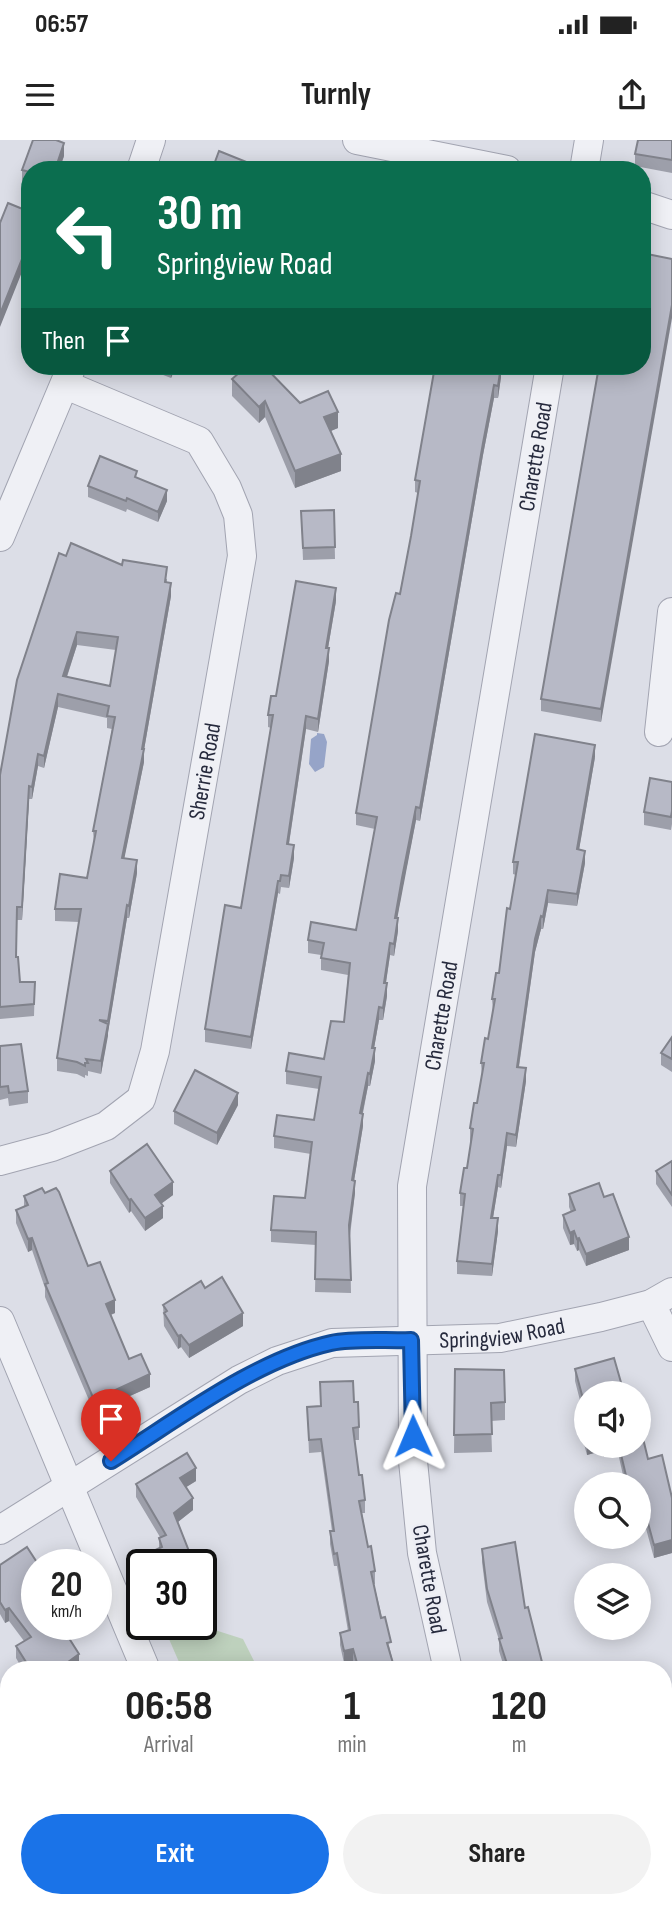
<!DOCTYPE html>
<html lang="en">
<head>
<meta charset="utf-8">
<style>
	body { margin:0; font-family:"Sofia Sans Condensed",sans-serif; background:#f2f2f2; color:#222; height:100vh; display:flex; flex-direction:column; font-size:26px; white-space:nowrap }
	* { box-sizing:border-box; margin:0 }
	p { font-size:23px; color:#767676 }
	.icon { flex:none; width:38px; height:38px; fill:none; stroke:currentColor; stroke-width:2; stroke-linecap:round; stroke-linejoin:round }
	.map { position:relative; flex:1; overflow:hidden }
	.sheet { position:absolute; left:0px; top:1521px; width:672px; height:247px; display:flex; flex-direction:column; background:#fff; border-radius:28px 28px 0 0; box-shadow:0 4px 18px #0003 }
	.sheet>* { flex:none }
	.hud { position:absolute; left:21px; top:21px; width:630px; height:214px; border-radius:28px; box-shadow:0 4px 18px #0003; background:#0b6e4f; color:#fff; overflow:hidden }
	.buttons { position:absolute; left:574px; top:1241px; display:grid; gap:14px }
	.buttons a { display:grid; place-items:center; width:77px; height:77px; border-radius:50%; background:#fff; box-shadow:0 4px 18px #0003; font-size:35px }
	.speed { position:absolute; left:21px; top:1409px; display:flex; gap:14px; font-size:35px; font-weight:700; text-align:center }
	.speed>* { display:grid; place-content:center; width:91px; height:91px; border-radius:50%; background:#fff; box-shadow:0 4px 18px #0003; line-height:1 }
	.speed small { font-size:18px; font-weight:400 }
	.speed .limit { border:4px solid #111; border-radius:10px; background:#fff; color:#111 }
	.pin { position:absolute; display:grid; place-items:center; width:60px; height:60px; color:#fff; margin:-72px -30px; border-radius:50% 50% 50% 0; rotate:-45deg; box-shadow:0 0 7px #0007 }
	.pin .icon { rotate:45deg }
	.me { position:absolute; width:77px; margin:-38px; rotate:359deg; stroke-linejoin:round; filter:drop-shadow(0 0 5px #0008) }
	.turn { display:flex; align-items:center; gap:24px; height:147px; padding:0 21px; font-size:32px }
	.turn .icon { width:91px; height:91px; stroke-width:2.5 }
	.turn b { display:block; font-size:49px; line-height:60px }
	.then { display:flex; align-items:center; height:66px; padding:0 21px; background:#0003; gap:14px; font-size:26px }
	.eta { display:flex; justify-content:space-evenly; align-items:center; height:119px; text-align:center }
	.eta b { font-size:42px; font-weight:700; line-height:49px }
	.button { display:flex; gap:14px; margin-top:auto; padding:14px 21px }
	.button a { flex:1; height:80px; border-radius:42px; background:#1a73e8; color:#fff; font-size:28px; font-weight:700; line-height:80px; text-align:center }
	.button a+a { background:#f2f2f2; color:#222 }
	.status { display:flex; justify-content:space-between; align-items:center; height:49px; padding:0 35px; background:#fff; direction:ltr }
	.status svg { height:19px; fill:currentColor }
	header { display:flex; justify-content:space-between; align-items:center; height:91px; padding:0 21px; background:#fff; font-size:32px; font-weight:700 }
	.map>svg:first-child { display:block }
	.green { fill:#bed1bd }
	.water { fill:#96a4c8 }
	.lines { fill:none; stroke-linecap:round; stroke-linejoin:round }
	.minor-casing { stroke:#a2a4b1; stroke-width:30 }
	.minor { stroke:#eff0f5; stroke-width:28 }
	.wall { fill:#9d9faa; fill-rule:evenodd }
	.shaded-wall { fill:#80828b }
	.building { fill:#b7b9c6; stroke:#80828b; stroke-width:2; fill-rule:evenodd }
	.route-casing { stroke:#114b97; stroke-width:18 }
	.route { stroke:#1a73e8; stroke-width:12 }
	.labels { text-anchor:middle; stroke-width:5; stroke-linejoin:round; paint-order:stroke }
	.street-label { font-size:23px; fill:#262a3d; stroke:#ecedf4 }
</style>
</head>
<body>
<div class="status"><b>06:57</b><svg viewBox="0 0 49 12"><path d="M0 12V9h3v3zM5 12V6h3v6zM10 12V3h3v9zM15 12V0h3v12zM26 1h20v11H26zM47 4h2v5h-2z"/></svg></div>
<header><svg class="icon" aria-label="menu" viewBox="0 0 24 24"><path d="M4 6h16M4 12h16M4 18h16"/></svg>Turnly<svg class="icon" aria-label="share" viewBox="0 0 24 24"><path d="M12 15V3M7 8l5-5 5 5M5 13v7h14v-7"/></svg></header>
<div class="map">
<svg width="672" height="1766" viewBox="0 0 672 1766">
	<rect width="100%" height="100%" fill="#dcdee7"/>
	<g class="green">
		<path d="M183,1484H196L243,1499L258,1529H182L169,1499Z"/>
		<path d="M0,1629L9,1633V1759H196L199,1766H0Z"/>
		<path d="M273,1759H369L373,1766H276Z"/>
	</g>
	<path class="water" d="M317,593L324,594L327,602L324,627L315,632L309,624L311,599L317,595Z"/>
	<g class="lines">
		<g class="minor-casing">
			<g id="minor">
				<path d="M357,0L507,30"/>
				<path d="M141,30L151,0"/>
				<path d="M584,30L589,0"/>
				<path d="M642,65L672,75"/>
				<path d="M0,397L72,226"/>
				<path d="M659,592L672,472"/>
				<path id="s1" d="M0,1021L52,1007L106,986L141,959L155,911L242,416L238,375L227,348L199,301L66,245"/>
				<path d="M651,1164L672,1207"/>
				<path d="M0,1181L146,1530"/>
				<path id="s2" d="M0,1390L239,1240L277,1221L332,1203L500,1198L601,1177L651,1164L672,1152"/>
				<path id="s3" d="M448,1530L422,1413L413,1321L412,1046L550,226"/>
				<path d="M244,1759L247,1766"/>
				<path d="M590,1759L612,1766"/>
			</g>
		</g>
		<use href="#minor" class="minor"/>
	</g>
	<g class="wall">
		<path d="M672,0V33L635,26V14Z"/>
		<path d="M64,16L59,30H30V45L22,42V30Z"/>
		<path d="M672,119L601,582L541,571V559Z"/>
		<path d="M140,226H176L171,238Z"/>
		<path d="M501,237L498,258H494L483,315L420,681L416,680L402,750L397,778L398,791L394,816L390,815L386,843L387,856L383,880H379L374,908L375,921L370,946H368L363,973V986L354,1041L355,1053L350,1096L351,1153L315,1152L316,1105L271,1102V1090L305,1058L311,1014L274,1008V996L314,980L319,949L286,944V931L324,919L344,882L348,835L321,830V815L308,813V800L356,790L375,689L356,685V673L411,396L418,353L415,352V340Z"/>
		<path d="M232,239L300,263L338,288L330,291L341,331L295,348L265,277L259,283L232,256Z"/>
		<path d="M137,338L167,361L158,382L127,369L126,372L88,357V346Z"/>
		<path d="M334,370L335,419L303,420L301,371Z"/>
		<path d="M66,416L122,425L167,439V443L171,456L144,610V622L124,718L137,733L129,778H127L101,934L88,931V936L85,935V938L77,934L57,931V918L79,782L55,781V769L87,738L94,703L93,691L112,589L107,588V578L58,567L44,628L38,626L32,659H29L22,780H17L16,817L20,842H35L34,876L0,879V635ZM77,505L116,510L110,546L67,537Z"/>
		<path d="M336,461L328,508L329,521L318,592L306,589L289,704L294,718L289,748L281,747L280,754L278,753L251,909L205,902V889L241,768L271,588L268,587V575L276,556Z"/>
		<path d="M595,617L579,709L585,723L577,766L548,763L543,789H541L535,812L519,927L526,941L516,1007L507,1006L501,1048L498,1047L493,1078L498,1091L492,1136L457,1134V1121L463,1066H460V1053L467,1028L471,1001H470V988L477,963L482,936L481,923L488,899L493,871L492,859L499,833L516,735L513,734V722Z"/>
		<path d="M672,642V684L671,690L644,685V672Z"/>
		<path d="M672,897V932L661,925V913Z"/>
		<path d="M0,906L28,951V963L9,966L8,958L0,960Z"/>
		<path d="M238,965L217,1005L174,984V971Z"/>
		<path d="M672,1021V1067L656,1044V1031Z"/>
		<path d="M110,1031L173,1055L161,1064L163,1078L145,1091L131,1071L129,1073L110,1043Z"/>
		<path d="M45,1053L115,1173L111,1175L129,1219L150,1247L94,1272L45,1157V1148L32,1110L28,1112L16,1083V1070L24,1067V1056Z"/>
		<path d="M569,1054L604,1057L629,1110L586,1126L579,1110L577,1111L574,1104L570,1105L563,1088V1075L571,1072L569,1067Z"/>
		<path d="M205,1148L243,1186L189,1218L181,1207L178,1209L164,1186L163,1165Z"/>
		<path d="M455,1229L505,1262V1280L491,1281L492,1312L454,1313Z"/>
		<path d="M575,1229L586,1253V1306H639L672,1358V1413L654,1418L639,1363V1344H625L618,1313L603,1317L601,1311L587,1315L581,1293V1281L585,1280L575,1241Z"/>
		<path d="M320,1242L354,1262L359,1287V1300H354L359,1335L365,1360V1373H362L368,1407L375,1431V1444H374L395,1530H355L353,1521L344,1523L340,1505V1493L348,1491L337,1426H334L330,1404V1391H332L321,1312L309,1313L307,1267L320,1266Z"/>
		<path d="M196,1341L186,1347L193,1370L178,1382L194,1424H151V1412L159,1408V1398L160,1397L136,1357V1344Z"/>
		<path d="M482,1409L525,1468L544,1530H505L499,1511V1500L487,1462L482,1422Z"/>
		<path d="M0,1425L37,1484L79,1527L75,1530H23L16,1518V1506L24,1501L9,1481L5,1483L0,1474Z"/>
		<path d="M452,1759H518L520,1766H458Z"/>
	</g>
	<g class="shaded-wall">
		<path d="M64,3V16L59,30H55Z"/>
		<path d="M30,99V112L0,187V174Z"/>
		<path d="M672,165V178L601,582V569Z"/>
		<path d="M171,226H176L171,238Z"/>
		<path d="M501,226V237L498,258V246Z"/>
		<path d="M494,245V258L483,315L420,681V668L483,303Z"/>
		<path d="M265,261V277L259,283V267Z"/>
		<path d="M338,272V288L324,294V277Z"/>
		<path d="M341,314V331L295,348V331Z"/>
		<path d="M167,350V361L158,382V372Z"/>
		<path d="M171,443V456L144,610V622L122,730V718Z"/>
		<path d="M336,448V461L326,520V508Z"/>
		<path d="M77,492V505L63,548V536Z"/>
		<path d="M329,508V521L318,592V579Z"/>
		<path d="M58,554V567L44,628V616Z"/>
		<path d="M306,576V589L287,716V704Z"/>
		<path d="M595,605V617L577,722V709Z"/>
		<path d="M38,614V626L32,659V647Z"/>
		<path d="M29,646V659L22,780V767Z"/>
		<path d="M416,667V680L395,790V778Z"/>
		<path d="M294,705V718L289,748V736Z"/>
		<path d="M585,711V723L577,766V754Z"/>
		<path d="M137,720V733L129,778V766Z"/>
		<path d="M278,741V753L251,909V897Z"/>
		<path d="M548,750V763L543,789V777Z"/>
		<path d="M127,765V778L108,893V881Z"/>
		<path d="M541,776V789L535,812L517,939V927L535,799Z"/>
		<path d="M398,778V791L394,816V804Z"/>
		<path d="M390,803V815L384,855V843Z"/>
		<path d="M387,843V856L383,880V868Z"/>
		<path d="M379,867V880L372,920V908Z"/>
		<path d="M108,884V896L101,934V921Z"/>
		<path d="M375,908V921L370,946V934Z"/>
		<path d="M526,928V941L516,1007V995Z"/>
		<path d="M368,933V946L360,985V973Z"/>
		<path d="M238,953V965L217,1005V993Z"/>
		<path d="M363,974V986L352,1053V1040Z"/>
		<path d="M507,993V1006L501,1048V1035Z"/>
		<path d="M498,1035V1047L491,1090V1078Z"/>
		<path d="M355,1041V1053L349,1098V1085Z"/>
		<path d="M173,1042V1055L155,1068V1055Z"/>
		<path d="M131,1059V1071L129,1073V1060Z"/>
		<path d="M163,1066V1078L145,1091V1078Z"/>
		<path d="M498,1078V1091L492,1136V1124Z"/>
		<path d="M574,1091V1104L570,1105V1093Z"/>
		<path d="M629,1097V1110L586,1126V1114Z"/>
		<path d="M32,1098V1110L28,1112V1099Z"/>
		<path d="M579,1098V1110L577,1111V1099Z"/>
		<path d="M115,1160V1173L106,1176V1164Z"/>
		<path d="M243,1173V1186L189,1218V1205Z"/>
		<path d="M181,1195V1207L178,1209V1196Z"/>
		<path d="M150,1234V1247L94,1272V1260Z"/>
		<path d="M587,1306H601V1311L587,1315Z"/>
		<path d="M603,1306H618V1313L603,1317Z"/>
		<path d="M196,1328V1341L180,1351V1338Z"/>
		<path d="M193,1358V1370L174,1385V1373Z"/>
		<path d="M672,1400V1413L654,1418V1405Z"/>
		<path d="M9,1468V1481L5,1483V1470Z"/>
		<path d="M353,1509V1521L344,1523V1511Z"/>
		<path d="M79,1514V1527L75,1530H56Z"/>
	</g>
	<g class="building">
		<path d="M33,0H56L64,3L55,30H30V32L22,30Z"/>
		<path d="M638,0H672V20L635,14Z"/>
		<path d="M219,11L264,29L265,25L296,30H212Z"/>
		<path d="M8,63L30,72V99L0,174V83Z"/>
		<path d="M642,113L672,119V165L601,569L541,559L599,226H642Z"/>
		<path d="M247,226H264L300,263L328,251L338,272L324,277L341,314L295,331L265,261L259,267L232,239Z"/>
		<path d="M435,226H501L498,246L494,245L483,303L420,668L416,667L402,738L395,778H398L394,804L390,803L384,843H387L383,868L379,867L372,908H375L370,934L368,933L360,973L363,974L352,1040L355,1041L349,1085L351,1140L315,1139L316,1092L271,1090L274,1056L305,1058L312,1002L274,996L277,975L314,980L321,937L286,931L289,913L324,919L331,881L344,882L350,823L321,818L324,803L308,800L311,782L356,790L377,677L356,673L389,480L396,453L400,454L411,396L420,341L415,340Z"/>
		<path d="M100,316L137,331L135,337L167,350L158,372L127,358L126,361L88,346Z"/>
		<path d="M334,370L335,407L303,408L301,371Z"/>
		<path d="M71,403L122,425L123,420L167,427L165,442L171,443L142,609H144L122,718L137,720L129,766L127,765L108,881L99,880L108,884L101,921L86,919L88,923H85V926L77,922L57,918L81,769H55L60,734L87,738L96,691H93L115,577L107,576L109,566L58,554L44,616L38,614L32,647L29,646L22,767H17L16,817H18L20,842H35L34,864L0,867V635L17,540L59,413L66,416ZM77,492L118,497L110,546L63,536Z"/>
		<path d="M296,441L336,448L326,508H329L318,579L306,576L287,704L294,705L289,736L281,735L280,741H278L251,897L205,889L225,765L241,768L273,575H268L271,556H276Z"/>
		<path d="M535,594L595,605L577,709L585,711L577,754L548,750L543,777L541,776L535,799L517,927L526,928L516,995L507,993L501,1035H498L491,1078H498L492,1124L457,1121L465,1054L460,1053L464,1028H467L473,989L470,988L474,963H477L484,923H481L485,898L488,899L495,859H492L496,833H499L507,768L510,769L518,722H513Z"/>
		<path d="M650,638L672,642V671L671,677L644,672Z"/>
		<path d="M672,897V919L661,913Z"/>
		<path d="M21,904L28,951L9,953L8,946L0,947V906Z"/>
		<path d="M195,930L238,953L217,993L174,971Z"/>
		<path d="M147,1004L173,1042L155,1055L163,1066L145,1078L131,1059L129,1060L110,1031Z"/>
		<path d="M672,1021V1055L656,1031Z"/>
		<path d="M599,1043L604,1057L613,1054L629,1097L586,1114L579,1098L577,1099L574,1091L570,1093L563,1075L575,1070L569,1054Z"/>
		<path d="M42,1048L45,1053L56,1048L59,1052L88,1126L100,1122L115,1160L106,1164L129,1219L141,1214L150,1234L94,1260L45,1144L48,1143L32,1098L28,1099L16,1070L28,1065L24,1056Z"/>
		<path d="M222,1137L243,1173L189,1205L181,1195L178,1196L164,1173L167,1171L163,1165L201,1141L205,1148Z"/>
		<path d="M614,1218L624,1253H586V1270L575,1229Z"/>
		<path d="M455,1229L504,1230L505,1262L491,1263L492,1294L454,1295Z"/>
		<path d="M353,1241L354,1262H358L359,1287L353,1288L359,1335H362L365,1360L359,1361L368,1407L371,1406L375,1431L371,1432L381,1478L385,1477L391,1502L387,1503L395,1530H359L353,1509L344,1511L340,1493L350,1490L337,1413L334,1414L330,1391H334L321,1299L309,1300L307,1267L321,1266L320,1242Z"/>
		<path d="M586,1279V1301L581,1281Z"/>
		<path d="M639,1282L648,1319L662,1315L672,1358V1400L654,1405L639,1350V1344H628L619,1306H639Z"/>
		<path d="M187,1313L196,1328L180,1338L193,1358L174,1373L194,1424H156L151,1412L162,1407L159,1398L166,1395L136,1344Z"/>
		<path d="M515,1402L525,1468L528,1467L544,1530H509L499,1499L502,1498L487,1449L482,1409Z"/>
		<path d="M27,1407L38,1424H37V1484H60L79,1514L57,1530H31L16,1506L31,1497L9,1468L5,1470L0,1462V1425Z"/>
		<path d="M465,1759H518L519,1760L516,1764L520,1766H473Z"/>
	</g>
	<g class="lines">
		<g class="route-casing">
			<path id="route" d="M111,1321C177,1280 255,1220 331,1203C355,1198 387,1201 411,1200L413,1296"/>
		</g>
		<use href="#route" class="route"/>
	</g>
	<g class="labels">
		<g class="street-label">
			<text dy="8" stroke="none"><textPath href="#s3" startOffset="1227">Charette Road</textPath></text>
			<text dy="8" stroke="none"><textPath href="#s1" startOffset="490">Sherrie Road</textPath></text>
			<text dy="8" stroke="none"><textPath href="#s3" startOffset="660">Charette Road</textPath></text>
			<text dy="8" stroke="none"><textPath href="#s2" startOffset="553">Springview Road</textPath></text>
			<text transform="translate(430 1439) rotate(80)" y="8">Charette Road</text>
		</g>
	</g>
</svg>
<div class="buttons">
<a><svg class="icon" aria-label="sound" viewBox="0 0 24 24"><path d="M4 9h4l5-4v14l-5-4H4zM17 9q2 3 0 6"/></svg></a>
<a><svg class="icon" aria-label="search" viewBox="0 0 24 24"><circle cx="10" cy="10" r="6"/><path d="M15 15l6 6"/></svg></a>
<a><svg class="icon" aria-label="layers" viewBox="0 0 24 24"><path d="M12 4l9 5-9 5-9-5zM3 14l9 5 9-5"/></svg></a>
</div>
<div class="speed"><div>20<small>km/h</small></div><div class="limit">30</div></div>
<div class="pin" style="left:111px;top:1321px;background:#d93025"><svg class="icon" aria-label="arrive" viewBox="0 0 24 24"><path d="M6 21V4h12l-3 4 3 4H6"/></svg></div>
<svg class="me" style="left:413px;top:1296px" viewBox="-20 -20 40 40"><path d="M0-17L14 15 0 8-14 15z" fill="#1a73e8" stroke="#fff" stroke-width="4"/></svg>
<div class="hud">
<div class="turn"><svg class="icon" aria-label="left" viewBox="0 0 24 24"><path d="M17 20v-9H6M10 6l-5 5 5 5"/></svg><div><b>30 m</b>Springview Road</div></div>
<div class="then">Then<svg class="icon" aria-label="arrive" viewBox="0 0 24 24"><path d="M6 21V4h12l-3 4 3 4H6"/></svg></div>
</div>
<section class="sheet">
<div class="eta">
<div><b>06:58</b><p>Arrival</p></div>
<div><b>1</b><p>min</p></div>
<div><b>120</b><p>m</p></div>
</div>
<div class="button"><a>Exit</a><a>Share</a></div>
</section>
</div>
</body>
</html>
